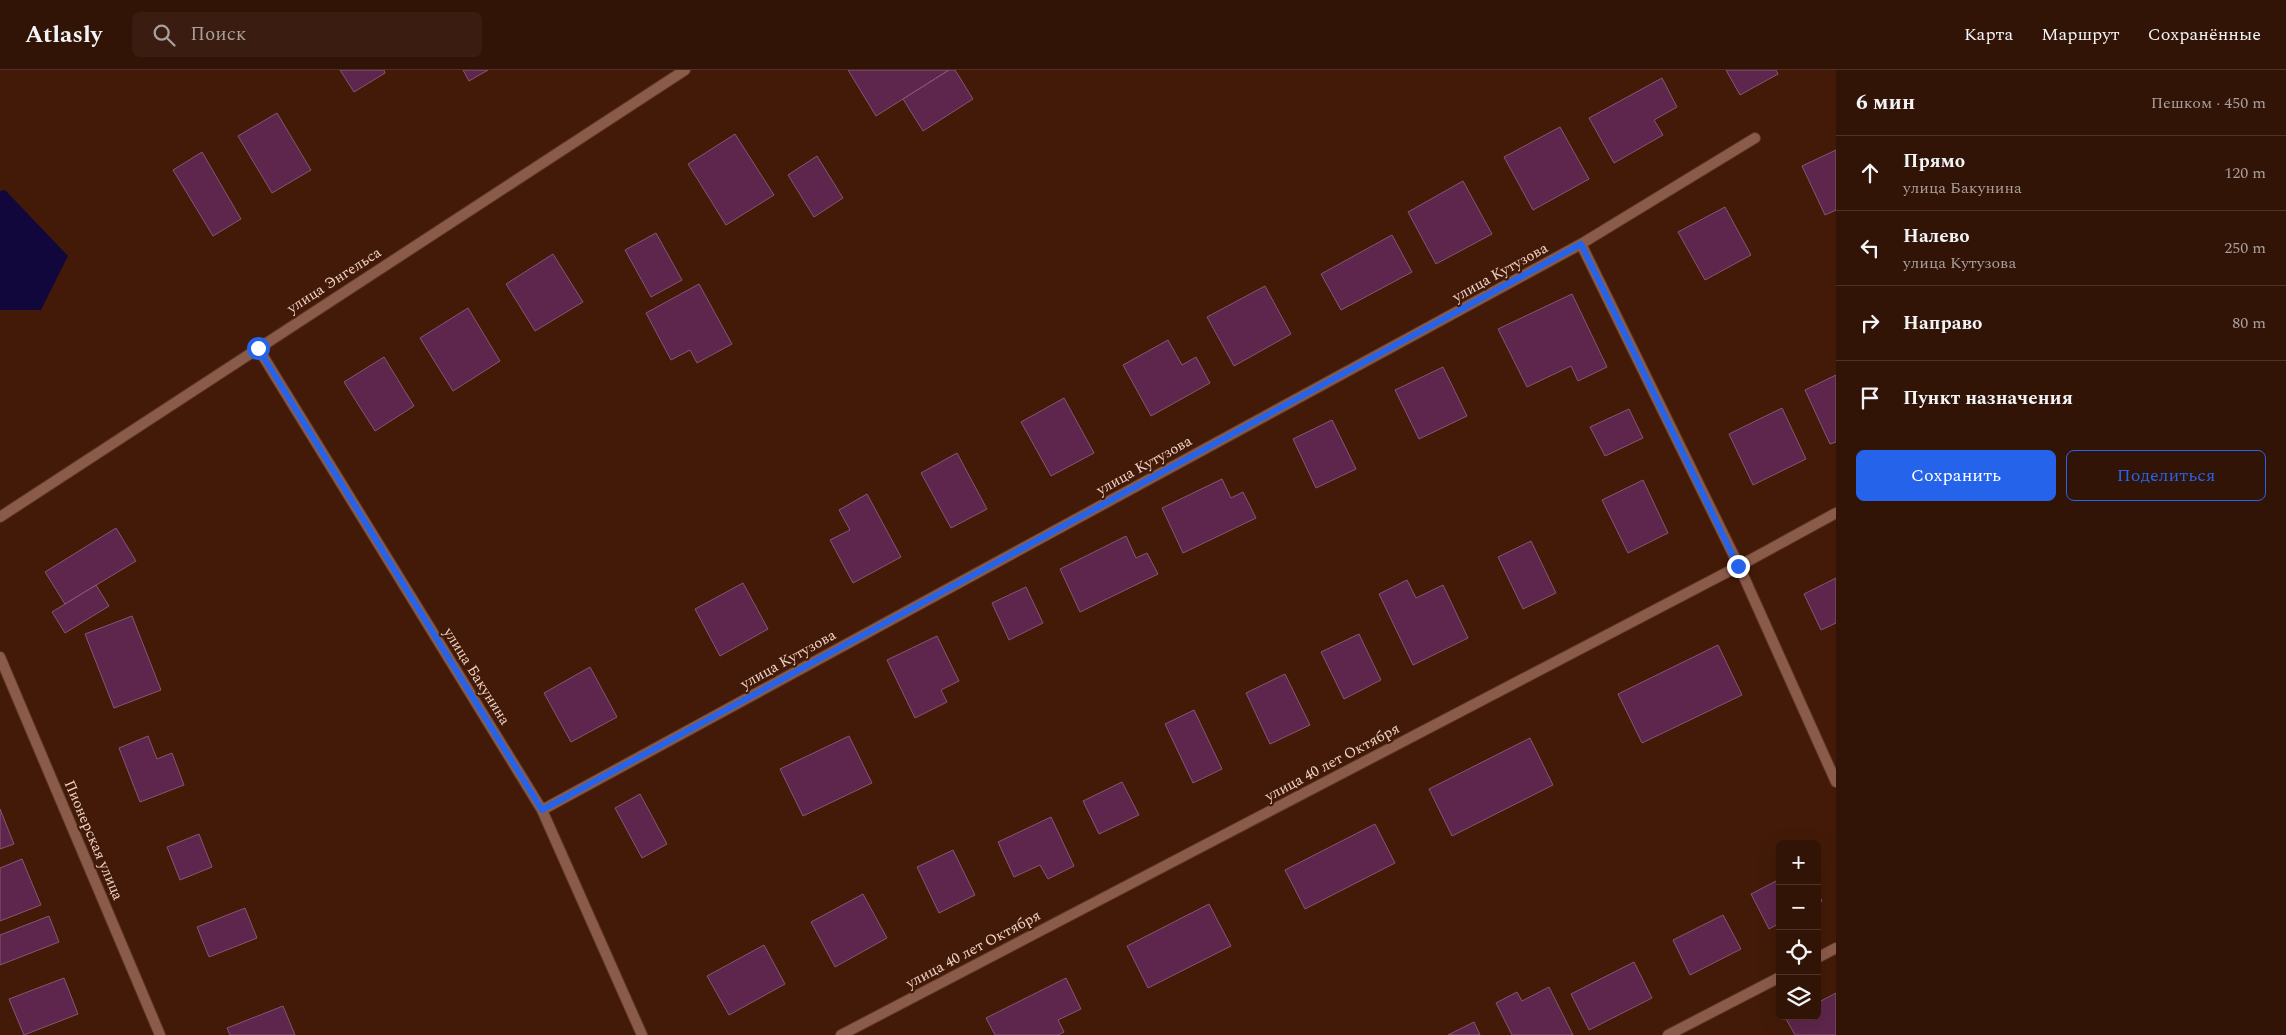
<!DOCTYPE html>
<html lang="ru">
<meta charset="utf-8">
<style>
body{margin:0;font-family:Spectral,serif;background:#3a1d10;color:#f1f3f6}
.controls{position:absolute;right:15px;bottom:15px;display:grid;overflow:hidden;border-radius:8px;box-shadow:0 5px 20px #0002}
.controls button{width:45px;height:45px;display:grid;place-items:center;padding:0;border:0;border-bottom:1px solid #4d3328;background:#321406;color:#f1f3f6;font:25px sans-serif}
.stop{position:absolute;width:15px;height:15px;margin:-11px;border:4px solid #2563eb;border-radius:50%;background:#fff}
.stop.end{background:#2563eb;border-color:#fff;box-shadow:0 1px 5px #0008}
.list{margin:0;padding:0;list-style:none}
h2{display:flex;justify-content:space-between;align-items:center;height:65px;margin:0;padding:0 20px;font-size:21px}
h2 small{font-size:16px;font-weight:400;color:#a89e9b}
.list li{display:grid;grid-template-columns:32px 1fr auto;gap:15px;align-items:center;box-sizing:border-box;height:75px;padding:0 20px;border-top:1px solid #4d3328}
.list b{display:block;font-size:19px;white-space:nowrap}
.list p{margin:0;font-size:16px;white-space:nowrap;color:#a89e9b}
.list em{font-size:16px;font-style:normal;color:#a89e9b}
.actions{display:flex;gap:10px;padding:15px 20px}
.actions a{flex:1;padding:11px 0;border:1px solid #2563eb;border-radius:8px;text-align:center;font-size:18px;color:#2563eb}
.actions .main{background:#2563eb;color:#fff}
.icon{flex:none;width:28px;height:28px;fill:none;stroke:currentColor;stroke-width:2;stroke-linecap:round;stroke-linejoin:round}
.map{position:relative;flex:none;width:1836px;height:965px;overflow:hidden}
header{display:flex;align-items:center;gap:30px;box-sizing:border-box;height:70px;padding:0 25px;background:#321406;border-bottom:1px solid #4d3328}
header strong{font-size:24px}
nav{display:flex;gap:28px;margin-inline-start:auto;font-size:18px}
.search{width:350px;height:45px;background:#3a1d10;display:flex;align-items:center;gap:12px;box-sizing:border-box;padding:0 18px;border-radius:8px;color:#a89e9b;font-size:19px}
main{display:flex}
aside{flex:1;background:#321406}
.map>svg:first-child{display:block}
</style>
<header>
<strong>Atlasly</strong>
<div class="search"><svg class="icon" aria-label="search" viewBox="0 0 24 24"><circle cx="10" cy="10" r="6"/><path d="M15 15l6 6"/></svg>Поиск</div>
<nav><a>Карта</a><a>Маршрут</a><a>Сохранённые</a></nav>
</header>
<main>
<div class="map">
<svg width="1836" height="965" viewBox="0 0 1836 965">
<rect width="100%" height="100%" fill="#431a08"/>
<path fill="#11073d" d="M5 120 68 186 41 240H0V121Z"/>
<path fill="#5e264c" stroke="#835773" d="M340 0H384L385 3 354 22Z
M463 0H488L469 11Z
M848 0H949L876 46Z
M949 0H955L973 29 923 61 903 29Z
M1726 0H1776L1778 4 1740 25Z
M1662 8 1677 37 1654 50 1663 65 1614 93 1589 48Z
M277 43 311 100 272 123 238 66Z
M1560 57 1589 109 1533 140 1504 87Z
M735 64 774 125 726 155 688 94Z
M1836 80V140L1825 145 1802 96Z
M202 82 241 149 213 166 173 100Z
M817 86 843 128 814 147 788 105Z
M1463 111 1492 164 1436 194 1408 142Z
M1725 137 1751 185 1705 210 1678 162Z
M656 163 682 210 651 227 625 180Z
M1392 165 1412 202 1341 240 1321 204Z
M553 184 583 232 535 261 506 214Z
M699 214 732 274 697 293 690 280 671 290 646 243Z
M1265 216 1291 264 1234 296 1207 247Z
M1572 224 1607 297 1578 311 1571 296 1527 317 1498 259Z
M468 238 500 291 453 321 420 268Z
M1168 270 1182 295 1196 287 1210 313 1151 346 1123 295Z
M384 287 414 336 375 361 344 312Z
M1443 297 1467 346 1419 369 1395 320Z
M1836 305V372L1830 374 1805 320Z
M1064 328 1094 383 1051 406 1021 352Z
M1782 338 1806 389 1753 415 1729 364Z
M1629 339 1643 368 1605 386 1590 357Z
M1332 350 1356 399 1316 418 1293 369Z
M957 383 987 439 951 458 921 403Z
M1222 409 1231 428 1243 422 1256 448 1183 483 1162 438Z
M1643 410 1668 463 1628 483 1602 430Z
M867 424 901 487 853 513 830 470 850 460 839 440Z
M116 458 136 491 65 534 45 502Z
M1126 466 1136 488 1147 483 1158 504 1080 542 1060 499Z
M1531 471 1556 523 1523 539 1498 487Z
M1836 508V553L1821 560 1804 524Z
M1407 510 1416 528 1443 515 1468 568 1413 595 1379 524Z
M743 513 768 559 720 586 695 539Z
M96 515 109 536 65 563 52 542Z
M1026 517 1043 553 1009 570 992 533Z
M132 546 161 620 114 638 85 564Z
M1359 564 1381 610 1344 629 1321 582Z
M937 566 959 611 941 620 947 632 915 648 887 590Z
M1718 575 1742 625 1642 673 1618 624Z
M590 597 617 647 571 672 544 623Z
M1285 604 1310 655 1270 674 1246 623Z
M1194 640 1222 699 1193 713 1165 654Z
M148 666 157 689 172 683 184 715 140 732 119 678Z
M849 666 872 713 803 746 780 699Z
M1530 668 1553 715 1452 766 1429 719Z
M1122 712 1139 745 1099 764 1083 731Z
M640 724 667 774 642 788 615 738Z
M0 739 14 774 0 779Z
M1051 747 1074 796 1048 809 1040 795 1014 807 998 772Z
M1375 754 1395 793 1305 839 1285 800Z
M199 764 212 797 180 810 167 777Z
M953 780 975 825 939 843 917 797Z
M22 789 41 835 0 851V798Z
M1780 809V853L1769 859 1751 824Z
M1817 821 1822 831 1817 834Z
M863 824 887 868 835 897 811 852Z
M1209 834 1231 876 1148 918 1127 876Z
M245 838 257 868 209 887 197 857Z
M1723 845 1741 879 1690 905 1673 870Z
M49 846 59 872 0 895V865Z
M764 875 785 914 729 945 707 906Z
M1634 892 1652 928 1589 960 1571 924Z
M64 908 78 944 24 965 9 929Z
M1066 908 1081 939 1058 950 1064 962 1058 965H995L986 948Z
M1549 917 1573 965H1512L1496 933 1517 922 1522 931Z
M1836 923V965H1795L1786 949 1791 946H1817V933Z
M283 936 295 965H230L227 958Z
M1474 952 1480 965H1448Z"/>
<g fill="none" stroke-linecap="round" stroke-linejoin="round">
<g stroke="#5e3727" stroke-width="12">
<path id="street" d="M1581 174 1739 496 1836 712
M258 278 542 740 642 965
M0 447 685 0
M0 587 160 965
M542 740 1581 174 1755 68
M1817 888 1836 878
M841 965 1739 496 1836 443
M1668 965 1780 907"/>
</g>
<use href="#street" stroke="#8b5b49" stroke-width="10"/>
</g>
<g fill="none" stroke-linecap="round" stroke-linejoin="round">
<path stroke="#2563eb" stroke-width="6" d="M258 278 542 740 1581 174 1738 496"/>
</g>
<g text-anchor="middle" stroke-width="4.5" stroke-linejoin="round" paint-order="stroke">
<g font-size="15" fill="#eed2c7" stroke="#431a08">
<text transform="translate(1500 202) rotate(-29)" y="5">улица Кутузова</text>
<text transform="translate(334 210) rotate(-33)" y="5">улица Энгельса</text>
<text transform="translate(1144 395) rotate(-29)" y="5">улица Кутузова</text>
<text transform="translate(788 589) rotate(-29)" y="5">улица Кутузова</text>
<text transform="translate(477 606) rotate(58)" y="5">улица Бакунина</text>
<text transform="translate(1332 692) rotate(-28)" y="5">улица 40 лет Октября</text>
<text transform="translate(94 770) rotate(67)" y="5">Пионерская улица</text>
<text transform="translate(973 879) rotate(-28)" y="5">улица 40 лет Октября</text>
</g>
</g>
</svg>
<div class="controls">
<button>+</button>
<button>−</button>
<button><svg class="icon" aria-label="locate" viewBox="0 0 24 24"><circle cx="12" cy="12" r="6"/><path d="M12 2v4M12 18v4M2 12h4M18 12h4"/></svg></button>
<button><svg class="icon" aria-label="layers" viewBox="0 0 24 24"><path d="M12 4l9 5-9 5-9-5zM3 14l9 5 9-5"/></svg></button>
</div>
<div class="stop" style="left:258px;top:278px"></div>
<div class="stop end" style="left:1738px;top:496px"></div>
</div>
<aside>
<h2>6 мин<small>Пешком · 450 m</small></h2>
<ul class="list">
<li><svg class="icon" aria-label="ahead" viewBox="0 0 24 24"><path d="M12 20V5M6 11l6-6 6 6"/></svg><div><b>Прямо</b><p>улица Бакунина</p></div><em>120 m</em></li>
<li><svg class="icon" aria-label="left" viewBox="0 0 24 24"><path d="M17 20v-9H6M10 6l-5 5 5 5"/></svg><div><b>Налево</b><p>улица Кутузова</p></div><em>250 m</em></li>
<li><svg class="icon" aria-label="right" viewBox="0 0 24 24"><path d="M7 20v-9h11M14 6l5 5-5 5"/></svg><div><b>Направо</b></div><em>80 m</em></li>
<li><svg class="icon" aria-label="arrive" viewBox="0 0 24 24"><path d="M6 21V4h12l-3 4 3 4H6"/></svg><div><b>Пункт назначения</b></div></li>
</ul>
<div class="actions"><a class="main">Сохранить</a><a>Поделиться</a></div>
</aside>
</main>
